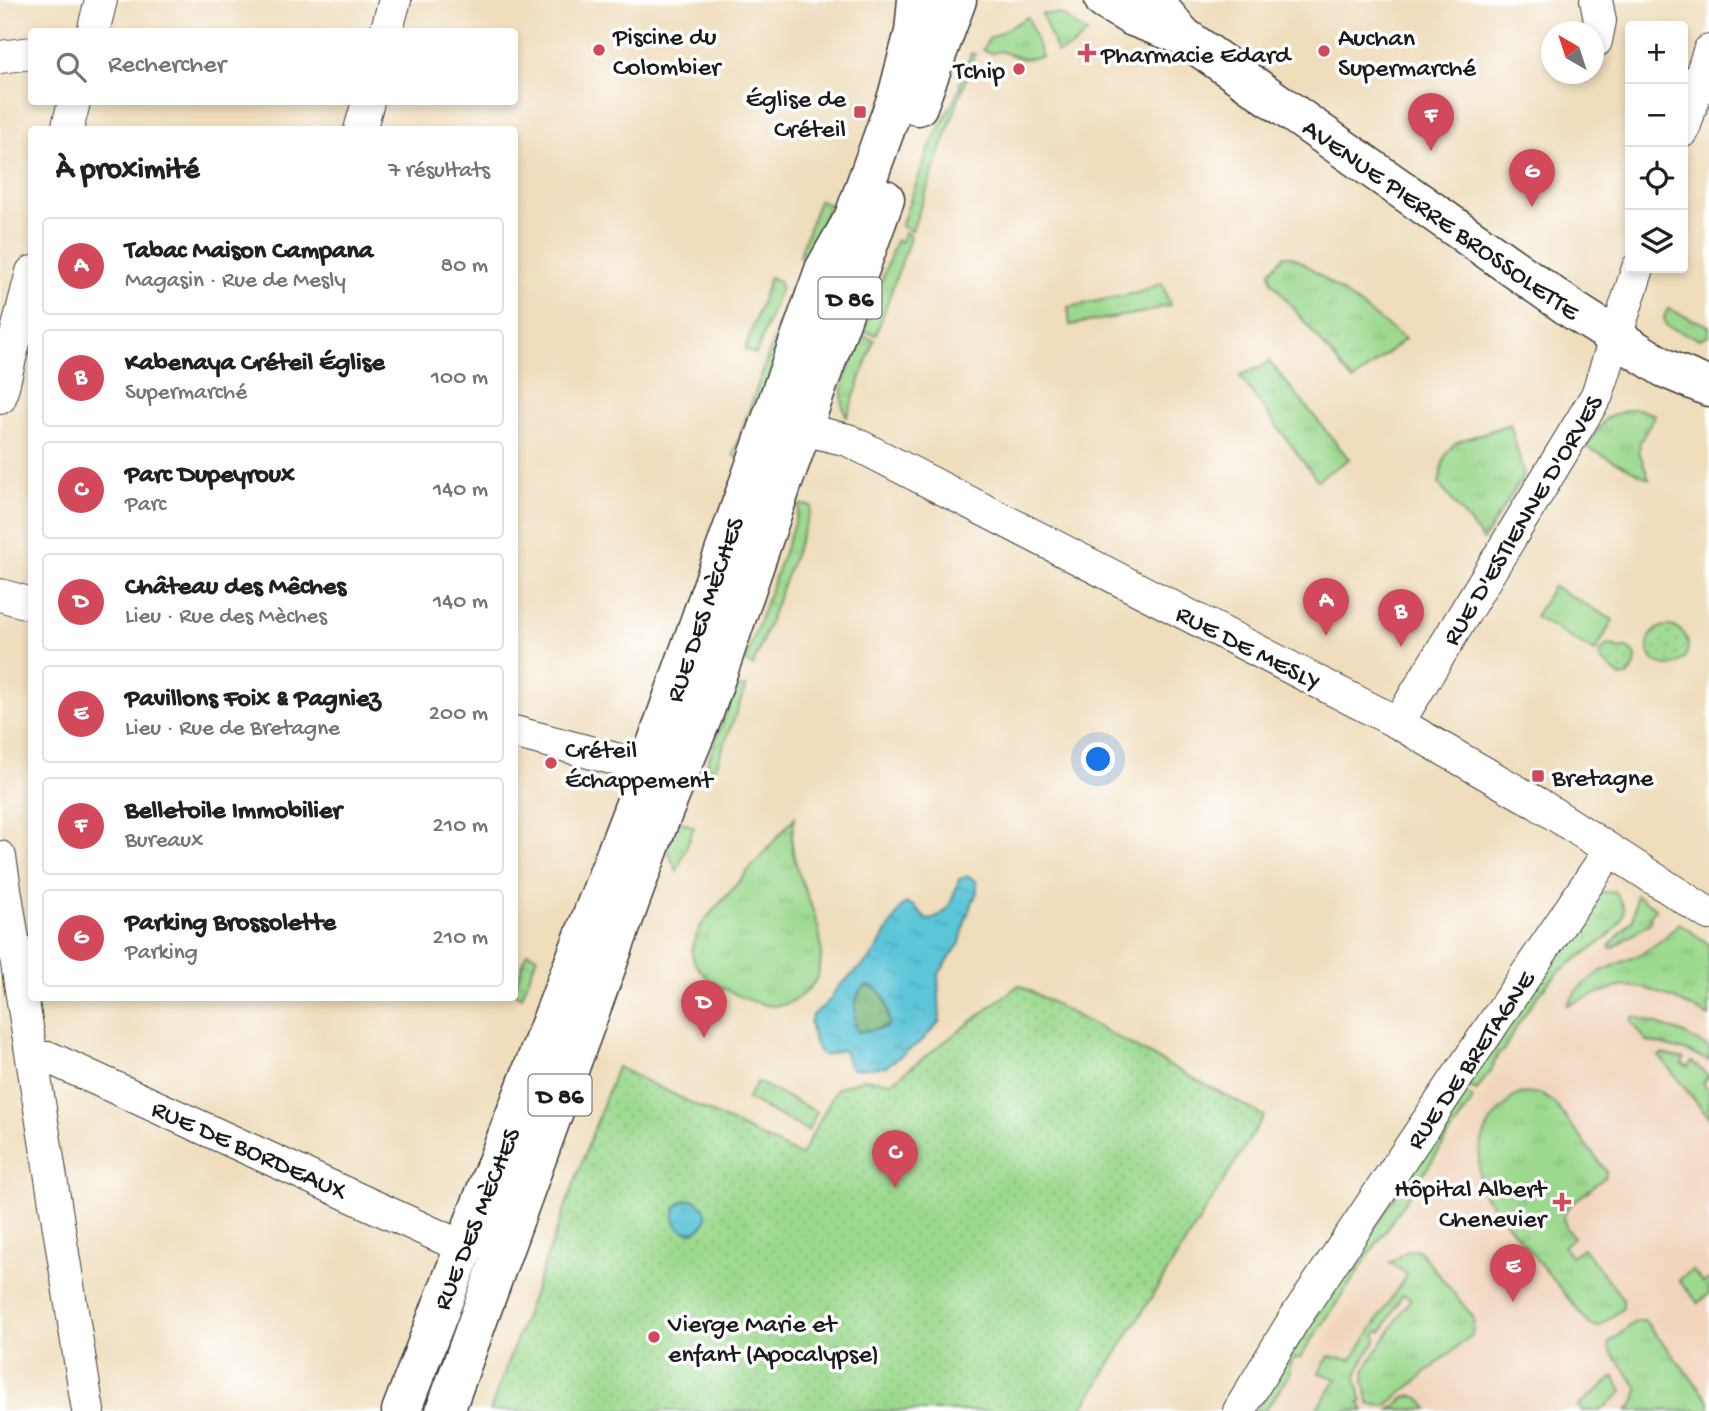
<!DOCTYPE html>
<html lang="fr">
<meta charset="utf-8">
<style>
body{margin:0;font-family:"Gochi Hand",sans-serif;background:#f2f2f2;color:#202124}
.controls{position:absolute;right:21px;top:21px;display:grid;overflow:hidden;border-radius:7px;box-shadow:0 4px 10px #0003}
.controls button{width:63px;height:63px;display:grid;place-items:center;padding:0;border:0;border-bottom:2px solid #e0e0e0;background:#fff;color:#202124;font:35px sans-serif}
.compass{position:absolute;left:1541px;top:21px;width:63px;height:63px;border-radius:50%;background:#fff;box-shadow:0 4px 10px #0003;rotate:321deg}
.you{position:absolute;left:1099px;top:760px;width:24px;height:24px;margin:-18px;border:5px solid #fff;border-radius:50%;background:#1a73e8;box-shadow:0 0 0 10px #1a73e833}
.badge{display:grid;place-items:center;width:46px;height:46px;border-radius:50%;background:#d1495b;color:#fff;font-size:23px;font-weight:700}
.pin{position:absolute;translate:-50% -58px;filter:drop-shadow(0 2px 4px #0008)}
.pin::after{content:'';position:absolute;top:37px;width:24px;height:21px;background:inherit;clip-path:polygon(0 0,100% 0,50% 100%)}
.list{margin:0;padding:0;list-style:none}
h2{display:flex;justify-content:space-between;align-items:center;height:91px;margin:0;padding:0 28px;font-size:30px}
h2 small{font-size:23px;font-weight:400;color:#757577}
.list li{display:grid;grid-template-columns:46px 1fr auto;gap:21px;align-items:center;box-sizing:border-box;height:98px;margin:0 14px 14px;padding:0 14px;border:2px solid #e0e0e0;border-radius:7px}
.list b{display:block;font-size:26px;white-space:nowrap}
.list p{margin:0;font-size:23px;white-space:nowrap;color:#757577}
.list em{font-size:23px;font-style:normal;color:#757577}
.icon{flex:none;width:38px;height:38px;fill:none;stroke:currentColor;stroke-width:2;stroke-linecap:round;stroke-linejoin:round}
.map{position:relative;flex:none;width:1709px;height:1411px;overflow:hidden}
.search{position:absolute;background:#fff;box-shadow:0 4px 10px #0003;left:28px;top:28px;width:490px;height:77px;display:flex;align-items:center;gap:18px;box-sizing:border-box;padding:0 24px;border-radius:7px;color:#757577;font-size:26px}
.panel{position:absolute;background:#fff;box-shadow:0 4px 10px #0003;left:28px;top:126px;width:490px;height:875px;border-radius:7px}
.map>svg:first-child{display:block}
</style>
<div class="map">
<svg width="1709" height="1411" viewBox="0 0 1709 1411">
<defs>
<pattern id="grass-tufts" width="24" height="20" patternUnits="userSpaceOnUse" patternTransform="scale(1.75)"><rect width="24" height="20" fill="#9cd98e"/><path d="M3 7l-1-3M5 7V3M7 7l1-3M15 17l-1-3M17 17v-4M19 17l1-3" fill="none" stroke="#86ba7a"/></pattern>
<pattern id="forest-crowns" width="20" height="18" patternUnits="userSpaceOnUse" patternTransform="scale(1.75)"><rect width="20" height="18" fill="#7db979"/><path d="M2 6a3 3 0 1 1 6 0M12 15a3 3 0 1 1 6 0" fill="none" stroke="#6b9e68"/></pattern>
<pattern id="park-dots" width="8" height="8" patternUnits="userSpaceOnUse" patternTransform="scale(1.75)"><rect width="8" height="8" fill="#9cd98e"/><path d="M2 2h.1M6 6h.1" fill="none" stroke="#86ba7a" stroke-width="1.8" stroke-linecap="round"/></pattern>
<pattern id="water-ripples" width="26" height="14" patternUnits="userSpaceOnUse" patternTransform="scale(1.75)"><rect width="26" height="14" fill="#5bc5d7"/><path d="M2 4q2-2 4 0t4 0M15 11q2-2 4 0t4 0" fill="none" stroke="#4fa9b8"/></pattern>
</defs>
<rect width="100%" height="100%" fill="#fff"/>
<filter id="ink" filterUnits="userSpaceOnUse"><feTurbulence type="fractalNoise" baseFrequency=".0143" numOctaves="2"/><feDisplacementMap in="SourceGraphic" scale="14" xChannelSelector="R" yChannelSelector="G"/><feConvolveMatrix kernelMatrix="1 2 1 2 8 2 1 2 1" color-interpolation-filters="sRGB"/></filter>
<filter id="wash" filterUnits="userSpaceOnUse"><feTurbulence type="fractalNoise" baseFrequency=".00686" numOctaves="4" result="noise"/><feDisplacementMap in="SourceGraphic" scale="28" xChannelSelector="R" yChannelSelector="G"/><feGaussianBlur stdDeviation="1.57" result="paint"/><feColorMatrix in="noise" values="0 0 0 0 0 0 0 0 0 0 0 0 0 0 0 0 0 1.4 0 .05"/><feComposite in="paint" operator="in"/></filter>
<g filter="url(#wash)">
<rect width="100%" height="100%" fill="#efddbb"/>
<path fill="#f1d5bd" d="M1636 895 1709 943V1411H1278L1552 994 1609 946 1633 919Z"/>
<path fill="url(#grass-tufts)" stroke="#5c7a55" stroke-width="2" d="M1042 14H1060L1087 33 1072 47 1057 53Z
M1028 17 1042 57 1023 59 1000 51 992 53 983 50 989 39Z
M971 53 975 54 912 231 901 226 928 151 961 86 959 85Z
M819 200 829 204 809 257 801 259 799 257Z
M904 232 911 235 876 335 864 331 896 240 901 242Z
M1284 256H1290L1302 262 1405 339 1353 381 1271 281 1270 271Z
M770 277 779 281 781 287 756 354 745 350Z
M794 283 805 288 742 461 733 455Z
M1162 283 1170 305 1141 313 1070 325 1068 307 1137 293Z
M1668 309 1709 326V335L1699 339 1666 326 1664 317Z
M862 336 874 340 847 417C833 393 853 360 862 336Z
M1269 361 1349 459 1317 480 1239 375 1259 368Z
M1630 409H1639L1655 415 1640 442 1639 451 1649 479 1586 447 1606 418Z
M1510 424 1524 475 1483 540 1439 484C1442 467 1443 452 1457 442Z
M801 504 812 507 753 666 745 662Z
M736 687H746L715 769 706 766Z
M795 817C794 825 791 835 792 843 796 889 834 929 817 977 811 991 790 1006 775 1006 751 1005 690 979 692 950 692 943 698 932 701 926 708 914 720 904 729 893 751 868 773 842 795 817Z
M677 820 694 827 677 871 667 849Z
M1614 891C1619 898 1626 906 1623 915 1614 942 1574 956 1555 976 1534 997 1517 1025 1503 1051L1498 1054 1492 1068 1477 1090 1466 1086 1600 893Z
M1636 895 1656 908 1650 916 1651 922 1611 949 1609 946 1633 919Z
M1679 923 1709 944V1017C1688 1005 1644 982 1620 987 1603 990 1584 999 1567 1005L1578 989 1599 972 1643 953 1662 940Z
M1634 1016 1682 1033 1709 1048V1061L1689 1052 1647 1041 1631 1021Z
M1662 1054 1684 1059 1682 1064 1688 1067 1692 1062 1709 1076 1703 1083 1709 1092V1118L1659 1056Z
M757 1082 817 1112 808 1131 747 1099Z
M1462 1092 1471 1097 1473 1100 1300 1358H1295L1289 1366 1290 1374 1265 1411H1255Z
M1539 1093 1554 1103 1606 1171 1605 1177 1568 1207 1563 1218 1567 1230 1574 1237 1563 1246 1571 1256 1583 1248 1623 1299V1308L1599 1327 1590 1325 1485 1196C1473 1165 1479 1128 1505 1106 1508 1103 1513 1096 1517 1095 1523 1092 1533 1093 1539 1093Z
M1418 1249 1474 1318 1472 1335 1386 1406 1369 1404 1364 1382 1365 1369 1411 1298 1402 1295 1382 1332 1379 1330 1375 1336 1377 1339 1359 1367 1356 1379 1362 1402H1359L1364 1411H1315L1337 1379 1319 1373 1329 1356 1352 1360 1407 1274 1390 1263 1407 1251Z
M1692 1270 1703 1283 1709 1279V1294L1698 1303 1679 1280Z
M1636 1321H1645L1709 1400V1411H1627L1635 1401 1638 1388 1609 1349V1343Z
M1614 1377 1623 1392 1600 1411H1582L1578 1406Z
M1413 1396 1420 1398 1428 1409 1390 1410 1406 1397Z"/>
<path fill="url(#forest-crowns)" stroke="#4c6a4a" stroke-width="2" d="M866 986C887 988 888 1007 889 1025L885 1027 857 1032C853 1019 852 993 866 986Z"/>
<path fill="url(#park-dots)" stroke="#5c7a55" stroke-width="2" d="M1648 646a20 20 0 1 1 40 0a20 20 0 1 1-40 0Z
M1611 645 1619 649C1628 646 1630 650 1636 656L1635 666 1627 676 1620 677 1601 660 1599 654 1606 646Z
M527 952 537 956 522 997 515 994V986Z
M1019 985 1264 1116 1081 1411H490L617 1067 801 1156 837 1088 864 1079 892 1082Z"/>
<path fill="#9cd98e" stroke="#5c7a55" stroke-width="2" d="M1553 586 1613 620 1595 652 1535 617Z"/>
<path fill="url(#water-ripples)" stroke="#3c707a" stroke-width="2" fill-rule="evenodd" d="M969 876 977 882V892L966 918 960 943 938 975 940 1021 923 1040 885 1067 852 1069C845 1064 849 1055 842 1050L824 1056 820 1053 814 1042 810 1023 812 1016 830 1000 837 988 871 958 903 905 907 903 914 906 927 920C948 919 954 896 959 879ZM866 986C887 988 888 1007 889 1025L885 1028 857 1032C854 1020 852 993 866 986Z
M674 1216a16 16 0 1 1 32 0a16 16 0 1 1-32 0Z"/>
</g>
<g filter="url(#ink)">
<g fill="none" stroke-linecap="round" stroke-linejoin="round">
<g stroke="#3c3934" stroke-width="34">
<path id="minor" d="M93 32 101 0
M386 32 395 0
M1596 41 1600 21 1596 0
M0 57 32 53
M67 130 74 102
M360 130 368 102
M1683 131 1709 51
M0 398 32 272
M781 424 848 440 1398 723 1537 803 1709 914
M0 595 32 604
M1398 723 1597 395 1638 268
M514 732 619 760 668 777
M0 857 88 1411
M32 1058H50L465 1248
M1239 1411 1293 1321 1610 850"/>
</g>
<g stroke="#3c3934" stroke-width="41">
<path id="major" d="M1104 0 1133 17 1181 35
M1153 0 1183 36 1573 310 1664 368 1709 387
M918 106 957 0
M401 1411 636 801 824 270 853 219 897 97 914 32 917 0
M445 1411 658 825 703 716 782 485 885 199"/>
</g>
<use href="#minor" stroke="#fff" stroke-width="32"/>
<use href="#major" stroke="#fff" stroke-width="38"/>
</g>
</g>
<g fill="#d1495b" stroke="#fff" stroke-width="2.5">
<circle cx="599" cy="50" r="7"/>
<circle cx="1324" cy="51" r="7"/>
<path d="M1083.5 42.5h7v7h7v7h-7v7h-7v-7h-7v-7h7z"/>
<circle cx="1019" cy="69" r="7"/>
<rect x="853" y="105" width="14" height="14" rx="3.5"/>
<circle cx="551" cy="763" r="7"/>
<rect x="1531" y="769" width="14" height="14" rx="3.5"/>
<path d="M1558.5 1191.5h7v7h7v7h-7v7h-7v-7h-7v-7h7z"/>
<circle cx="654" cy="1337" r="7"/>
</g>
<g text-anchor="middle" stroke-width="7" stroke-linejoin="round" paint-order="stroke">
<g fill="#fff" stroke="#606060" stroke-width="2">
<rect x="818.5" y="277.5" width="63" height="41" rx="5"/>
<rect x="528.5" y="1074.5" width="63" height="41" rx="5"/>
</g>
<g font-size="24" font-weight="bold" fill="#1c1c1c">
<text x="850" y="306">D 86</text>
<text x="560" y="1103">D 86</text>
</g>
<g font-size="26" fill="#1c1c1c" stroke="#fff" text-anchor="start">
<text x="613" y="44">Piscine du<tspan x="613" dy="30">Colombier</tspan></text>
<text x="1338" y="45">Auchan<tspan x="1338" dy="30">Supermarché</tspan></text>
<text x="1101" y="62">Pharmacie Edard</text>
<text x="1005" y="78" text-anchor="end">Tchip</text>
<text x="846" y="106" text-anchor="end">Église de<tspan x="846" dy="30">Créteil</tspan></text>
<text x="565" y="757">Créteil<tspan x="565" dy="30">Échappement</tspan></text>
<text x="1552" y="785">Bretagne</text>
<text x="1546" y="1196" text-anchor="end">Hôpital Albert<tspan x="1546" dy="30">Chenevier</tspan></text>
<text x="668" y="1331">Vierge Marie et<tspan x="668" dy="30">enfant (Apocalypse)</tspan></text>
</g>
<g font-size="26" fill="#1c1c1c" stroke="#fff">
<text transform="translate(1442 218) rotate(35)" y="9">AVENUE PIERRE BROSSOLETTE</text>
<text transform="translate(1521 519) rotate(-59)" y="9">RUE D'ESTIENNE D'ORVES</text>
<text transform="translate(703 609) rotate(-71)" y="9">RUE DES MÈCHES</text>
<text transform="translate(1249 646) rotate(27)" y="9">RUE DE MESLY</text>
<text transform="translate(1469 1059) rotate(-56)" y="9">RUE DE BRETAGNE</text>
<text transform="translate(250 1148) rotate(24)" y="9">RUE DE BORDEAUX</text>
<text transform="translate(475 1218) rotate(-68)" y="9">RUE DES MÈCHES</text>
</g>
</g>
</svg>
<div class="controls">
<button>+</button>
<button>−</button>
<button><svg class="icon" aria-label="locate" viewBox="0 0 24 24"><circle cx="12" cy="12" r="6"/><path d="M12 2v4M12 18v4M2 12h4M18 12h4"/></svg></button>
<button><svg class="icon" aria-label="layers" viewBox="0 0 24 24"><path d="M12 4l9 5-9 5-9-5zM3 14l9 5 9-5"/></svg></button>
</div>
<svg class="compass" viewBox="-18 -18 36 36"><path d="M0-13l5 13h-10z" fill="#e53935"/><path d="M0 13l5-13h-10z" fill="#757577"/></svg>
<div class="you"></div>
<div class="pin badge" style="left:1326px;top:636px">A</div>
<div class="pin badge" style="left:1401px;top:647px">B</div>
<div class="pin badge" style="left:895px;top:1188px">C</div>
<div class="pin badge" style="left:704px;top:1038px">D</div>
<div class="pin badge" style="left:1513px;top:1302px">E</div>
<div class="pin badge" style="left:1431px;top:151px">F</div>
<div class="pin badge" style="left:1532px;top:207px">G</div>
<div class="search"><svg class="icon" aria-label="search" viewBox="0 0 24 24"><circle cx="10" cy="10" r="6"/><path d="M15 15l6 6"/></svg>Rechercher</div>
<section class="panel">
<h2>À proximité<small>7 résultats</small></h2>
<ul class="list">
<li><span class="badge">A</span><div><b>Tabac Maison Campana</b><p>Magasin · Rue de Mesly</p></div><em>80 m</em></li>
<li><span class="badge">B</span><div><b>Kabenaya Créteil Église</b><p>Supermarché</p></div><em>100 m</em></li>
<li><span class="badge">C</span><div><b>Parc Dupeyroux</b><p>Parc</p></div><em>140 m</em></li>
<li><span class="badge">D</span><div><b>Château des Mêches</b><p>Lieu · Rue des Mèches</p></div><em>140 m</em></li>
<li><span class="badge">E</span><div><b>Pavillons Foix &amp; Pagniez</b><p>Lieu · Rue de Bretagne</p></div><em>200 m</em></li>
<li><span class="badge">F</span><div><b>Belletoile Immobilier</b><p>Bureaux</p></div><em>210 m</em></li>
<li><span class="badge">G</span><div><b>Parking Brossolette</b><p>Parking</p></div><em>210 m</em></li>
</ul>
</section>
</div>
